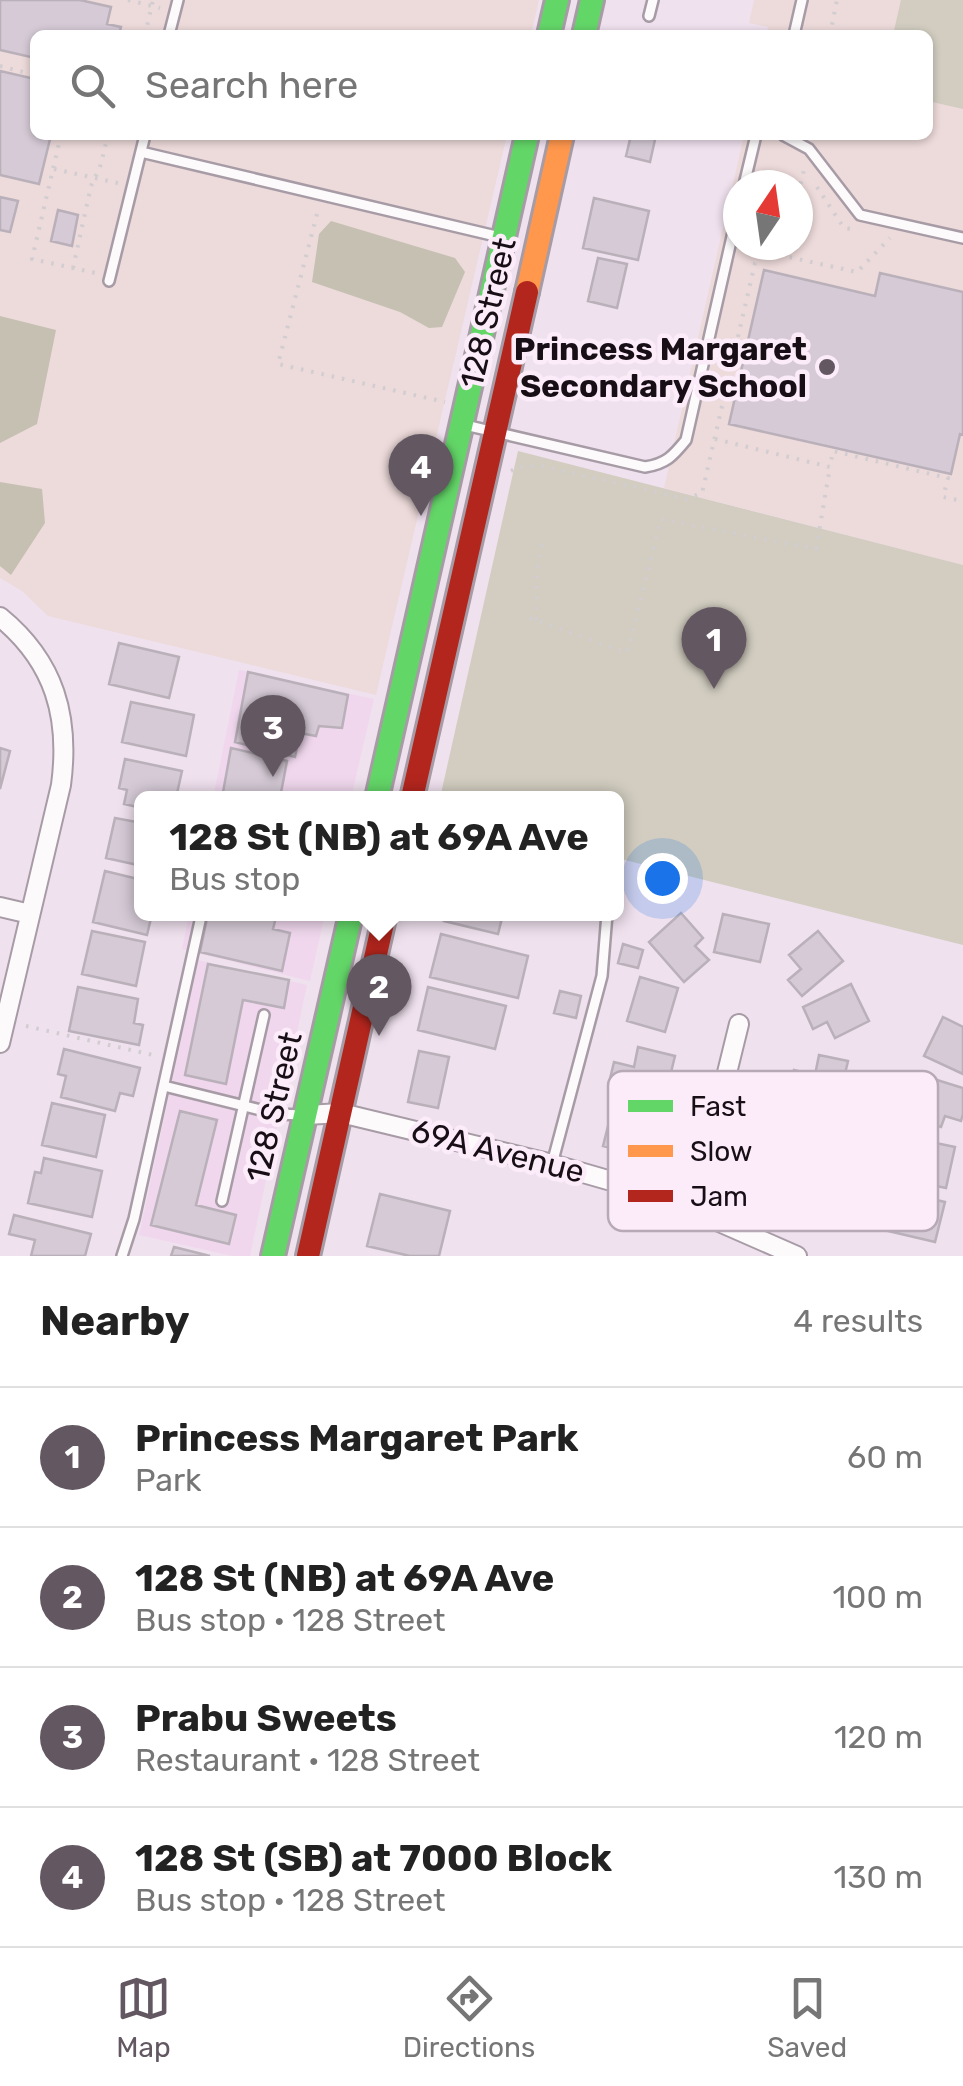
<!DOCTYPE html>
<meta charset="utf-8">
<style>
body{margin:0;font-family:Rubik,sans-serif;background:#f2f2f2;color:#222}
.compass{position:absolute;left:723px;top:170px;width:90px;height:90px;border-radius:50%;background:#fff;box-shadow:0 2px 8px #0004;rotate:13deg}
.you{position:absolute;left:662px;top:878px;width:35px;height:35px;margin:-25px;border:8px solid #fff;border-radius:50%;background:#1a73e8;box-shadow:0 0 0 15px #1a73e833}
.badge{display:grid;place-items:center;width:65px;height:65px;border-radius:50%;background:#635862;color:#fff;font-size:32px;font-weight:700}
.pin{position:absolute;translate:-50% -82px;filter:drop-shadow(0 2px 5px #0008)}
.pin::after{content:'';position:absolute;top:52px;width:35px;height:30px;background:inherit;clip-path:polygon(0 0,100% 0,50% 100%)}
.popup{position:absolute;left:134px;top:791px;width:490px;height:130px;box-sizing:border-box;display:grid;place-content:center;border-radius:15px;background:#fff;filter:drop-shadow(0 2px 8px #0005);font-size:32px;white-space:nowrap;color:#767676}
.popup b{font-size:38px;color:#222}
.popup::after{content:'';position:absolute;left:50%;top:100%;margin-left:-20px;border:20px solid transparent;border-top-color:#fff}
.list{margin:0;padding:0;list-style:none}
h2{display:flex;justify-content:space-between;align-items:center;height:130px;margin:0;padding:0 40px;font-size:42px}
h2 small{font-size:32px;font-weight:400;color:#767676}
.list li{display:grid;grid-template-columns:65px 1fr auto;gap:30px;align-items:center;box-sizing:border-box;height:140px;padding:0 40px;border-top:2px solid #e0e0e0}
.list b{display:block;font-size:38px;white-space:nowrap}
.list p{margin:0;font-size:32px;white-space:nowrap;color:#767676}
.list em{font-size:32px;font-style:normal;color:#767676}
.icon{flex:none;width:55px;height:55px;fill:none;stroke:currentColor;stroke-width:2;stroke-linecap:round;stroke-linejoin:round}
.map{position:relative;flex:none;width:963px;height:1256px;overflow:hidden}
.search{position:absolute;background:#fff;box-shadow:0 2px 8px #0004;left:30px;right:30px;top:30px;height:110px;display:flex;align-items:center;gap:25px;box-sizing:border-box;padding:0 35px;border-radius:15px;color:#767676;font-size:38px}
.sheet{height:690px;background:#fff}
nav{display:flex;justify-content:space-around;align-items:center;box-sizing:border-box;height:140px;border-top:2px solid #e0e0e0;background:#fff;font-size:28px;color:#767676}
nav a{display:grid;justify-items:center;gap:5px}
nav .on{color:#635862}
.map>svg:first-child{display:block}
</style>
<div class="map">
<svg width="963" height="1256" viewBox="0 0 963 1256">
<rect width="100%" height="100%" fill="#efe1ee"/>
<path fill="#f0d7ed" d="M239 670 374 699 351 798H213Z
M189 914H325L310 981 182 949Z
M198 960 307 985 250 1256H232L139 1235Z"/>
<path fill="#eddada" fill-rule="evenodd" d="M0 0H539L531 35H35V135H507L376 695 48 616 22 591 0 578Z
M754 0H963V565L664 488 744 135H928V35H767L768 27 749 23ZM738 185H798V245H738Z"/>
<path fill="#d2cdc0" d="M901 0H963V109L928 101V35H893Z
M518 451 963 565V945L617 858 616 798H440Z"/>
<path fill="#c5c0b2" d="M331 221 455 258 465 272 442 327 429 328 400 312 312 282 319 234Z
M0 316 56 330 37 424 0 443Z
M0 482 42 489 45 523 11 575 0 566Z"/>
<path fill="#d5cad6" stroke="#b9b0ba" stroke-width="2.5" d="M0 0H80L111 7 107 24 121 27 119 35H35V58L0 50Z
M0 71 35 79V135H51L39 184 0 175Z
M631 135H656L650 162 626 156Z
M0 197 18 201 10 232 0 230Z
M594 198 649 211 638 260 583 248Z
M58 210 78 215 72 246 51 241Z
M598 258 627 264 617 308 588 301Z
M764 270 875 296 880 273 963 292V435L960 434 951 474 729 424Z
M119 643 179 657 169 698 109 684Z
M248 672 348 695 342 728 319 726 316 736 300 733 295 757 235 742Z
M131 702 194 715 186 756 122 742Z
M0 748 10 751 0 789Z
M231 748 287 761 280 798H222Z
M125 759 182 771 176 798H142V808L124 804 127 790 119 788Z
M115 818 142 823V866L106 858Z
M105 871 142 880V914H152L147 935 93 922Z
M681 913 703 938 695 946 709 960 684 982 649 942Z
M208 914H256L276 917 273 929 290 933 282 971 200 952Z
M446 914H503L498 934 444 921Z
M723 914 769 924 760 962 714 952Z
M92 931 145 942 136 986 82 974Z
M818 931 843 961 802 996 788 980 801 969 789 955Z
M441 934 528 956 518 998 430 977Z
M623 944 643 950 638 968 618 963Z
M208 964 289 980 284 1008 243 1000 226 1084 185 1075Z
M640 977 678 988 665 1032 627 1021Z
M851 984 869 1021 835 1038 827 1022 813 1029 803 1007Z
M78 987 138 999 134 1023 143 1025 139 1045 69 1031Z
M428 987 506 1006 495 1049 418 1030Z
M560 991 581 996 576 1018 554 1013Z
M943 1017 963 1027V1074L924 1056Z
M638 1047 675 1056 665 1097 609 1083 614 1062 634 1067Z
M64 1049 140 1068 133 1096 120 1093 115 1111 61 1097 66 1076 58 1074Z
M419 1051 449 1057 438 1108 408 1102Z
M819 1055 848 1061 845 1074 854 1076 847 1109 788 1097 794 1070 815 1075Z
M921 1075 963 1088V1114L961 1121 945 1116 941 1127 908 1117Z
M615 1098 669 1111 663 1134 647 1131 641 1155 603 1146Z
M52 1103 105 1115 96 1157 42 1145Z
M180 1111 217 1120 196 1205 236 1215 229 1244 151 1225Z
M766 1131 804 1143 786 1199 764 1192 769 1178 753 1173Z
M907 1137 955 1147 946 1188 898 1178Z
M838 1154 857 1158 845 1212 822 1207 821 1210 800 1206 811 1159 836 1165Z
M44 1158 102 1171 92 1217 28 1203 35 1172 41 1173Z
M880 1187 945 1202 935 1242 884 1230 888 1209 876 1206Z
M380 1194 450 1211 439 1256H410L367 1246Z
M14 1215 91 1234 85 1256H31L35 1240 9 1234Z
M174 1247 210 1256H171Z"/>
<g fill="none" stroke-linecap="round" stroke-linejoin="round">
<g stroke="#a79ca6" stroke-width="14">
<path id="lane" d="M649 16 653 0
M169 35 178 0
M794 35 802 0
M783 135 809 149 860 215 963 238
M141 152 500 237
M744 185 756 135
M109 281 145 135
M465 425 645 467C666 464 673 456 686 440L738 210
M164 1086 277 1114 303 1115
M552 1164 602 976 607 914
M222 1201 264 1015
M122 1256 134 1219 200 921"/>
</g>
<g stroke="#a79ca6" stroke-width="22">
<path id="street" d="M0 617C55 662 70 717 61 785L0 1043
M0 907 30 914
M306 1115 341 1113 552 1164 653 1193 797 1256
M693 1211 739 1024"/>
</g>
<g stroke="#a79ca6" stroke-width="28">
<path id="fast" d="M549 35 557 0
M584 35 592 0
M377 798 527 135
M273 1256 351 914"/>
</g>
<g stroke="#a79ca6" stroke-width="28">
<path id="slow" d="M527 292 562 135"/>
</g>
<g stroke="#a79ca6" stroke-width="28">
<path id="jam" d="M412 798 527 292
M308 1256 385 914"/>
</g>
<path stroke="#d1cdd0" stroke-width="4" stroke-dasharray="2.5 8" stroke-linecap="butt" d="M128 0 160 8
M145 35 153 0
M830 35 837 0
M0 66 35 75
M61 135 32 259 96 273
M54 169 118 183
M817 187 844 228 851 229
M798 194 804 170
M317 214 278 364 445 402
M784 256 786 245
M73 268 91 186 100 167 108 135
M715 439 830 467 833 451 948 478 943 497 963 501
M511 471 519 467 541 466 686 499 702 493 755 263 766 252 857 272 890 238
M530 618 627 653 661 519 816 549 830 467
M536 620 537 568 543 538
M26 1026 153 1055"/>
<use href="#lane" stroke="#fdfafc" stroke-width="9"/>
<use href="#street" stroke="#fdfafc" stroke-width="18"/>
<use href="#fast" stroke="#63d668" stroke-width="22"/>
<use href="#slow" stroke="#ff974d" stroke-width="22"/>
<use href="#jam" stroke="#b3261e" stroke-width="22"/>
</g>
<circle fill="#635862" stroke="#fcecfa" stroke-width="4" cx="827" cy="367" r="10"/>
<g text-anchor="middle" stroke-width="9" stroke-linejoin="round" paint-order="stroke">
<g font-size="32" fill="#170e16" stroke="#fcecfa">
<text transform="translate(488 313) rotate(-77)" y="11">128 Street</text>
<text transform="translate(274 1107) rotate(-77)" y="11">128 Street</text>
<text transform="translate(498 1151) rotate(14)" y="11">69A Avenue</text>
</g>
<g font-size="32" font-weight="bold" fill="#170e16" stroke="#fcecfa" text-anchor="end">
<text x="807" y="360">Princess Margaret<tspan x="807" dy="37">Secondary School</tspan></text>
</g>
</g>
<rect x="608" y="1071" width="330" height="160" rx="15" fill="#fcecfa" stroke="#b7a9b6" stroke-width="2.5"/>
<rect x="628" y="1100" width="45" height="12" fill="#63d668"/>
<rect x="628" y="1145" width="45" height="12" fill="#ff974d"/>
<rect x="628" y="1190" width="45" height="12" fill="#b3261e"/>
<g font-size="28" fill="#170e16">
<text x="690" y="1116">Fast</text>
<text x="690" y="1161">Slow</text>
<text x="690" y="1206">Jam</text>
</g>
</svg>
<svg class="compass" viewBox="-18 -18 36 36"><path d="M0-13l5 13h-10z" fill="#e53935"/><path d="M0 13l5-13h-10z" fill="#767676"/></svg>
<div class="you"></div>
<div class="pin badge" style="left:714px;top:689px">1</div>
<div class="pin badge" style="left:379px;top:1036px">2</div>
<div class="popup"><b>128 St (NB) at 69A Ave</b>Bus stop</div>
<div class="pin badge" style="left:273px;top:777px">3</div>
<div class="pin badge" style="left:421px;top:516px">4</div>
<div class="search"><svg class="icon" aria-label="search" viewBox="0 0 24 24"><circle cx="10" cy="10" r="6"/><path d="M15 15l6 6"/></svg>Search here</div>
</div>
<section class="sheet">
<h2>Nearby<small>4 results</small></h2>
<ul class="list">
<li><span class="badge">1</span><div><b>Princess Margaret Park</b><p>Park</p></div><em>60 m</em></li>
<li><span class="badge">2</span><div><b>128 St (NB) at 69A Ave</b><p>Bus stop · 128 Street</p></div><em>100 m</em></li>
<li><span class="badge">3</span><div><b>Prabu Sweets</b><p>Restaurant · 128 Street</p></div><em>120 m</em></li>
<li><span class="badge">4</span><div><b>128 St (SB) at 7000 Block</b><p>Bus stop · 128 Street</p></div><em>130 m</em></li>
</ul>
</section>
<nav>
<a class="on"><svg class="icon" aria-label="map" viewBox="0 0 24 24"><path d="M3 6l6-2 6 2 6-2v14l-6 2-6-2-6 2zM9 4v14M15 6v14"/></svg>Map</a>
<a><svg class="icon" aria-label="directions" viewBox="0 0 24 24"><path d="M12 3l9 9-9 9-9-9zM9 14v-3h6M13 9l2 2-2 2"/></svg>Directions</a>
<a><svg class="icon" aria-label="saved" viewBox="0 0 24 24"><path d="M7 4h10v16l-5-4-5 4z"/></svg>Saved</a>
</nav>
